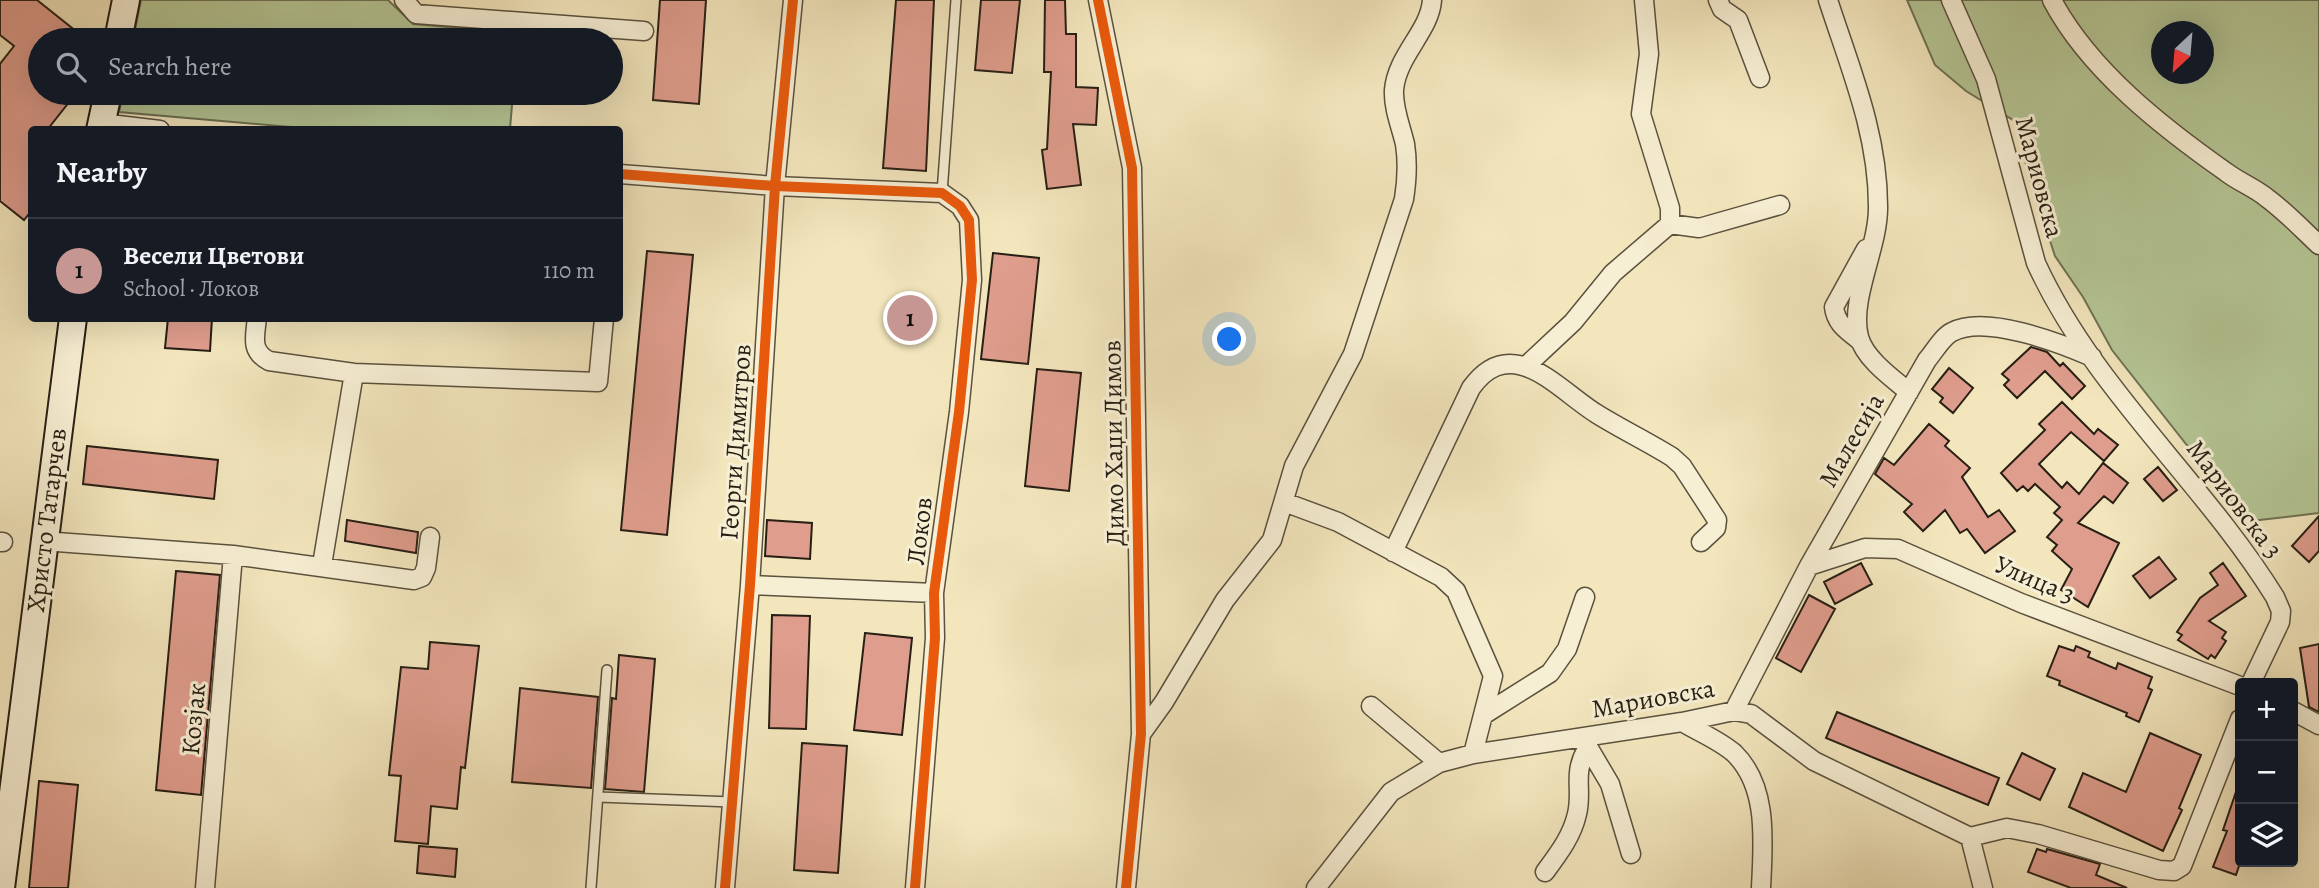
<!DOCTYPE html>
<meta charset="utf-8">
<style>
body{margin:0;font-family:Alegreya,serif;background:#20242c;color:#f1f3f6}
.controls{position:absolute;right:21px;bottom:21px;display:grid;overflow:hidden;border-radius:7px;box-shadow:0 7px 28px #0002}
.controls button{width:63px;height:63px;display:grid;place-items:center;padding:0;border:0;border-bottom:2px solid #363941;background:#171b24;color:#f1f3f6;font:35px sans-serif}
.compass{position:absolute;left:2151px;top:21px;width:63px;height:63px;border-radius:50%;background:#171b24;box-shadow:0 7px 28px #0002;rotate:206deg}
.you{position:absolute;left:1230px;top:340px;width:24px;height:24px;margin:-18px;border:5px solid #fff;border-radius:50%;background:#1a73e8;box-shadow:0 0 0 10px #1a73e833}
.badge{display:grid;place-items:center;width:46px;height:46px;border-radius:50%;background:#c59692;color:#111;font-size:23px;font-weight:700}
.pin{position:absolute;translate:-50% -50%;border:4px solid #fff;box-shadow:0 2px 7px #0006}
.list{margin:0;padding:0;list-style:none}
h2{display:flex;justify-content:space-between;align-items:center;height:91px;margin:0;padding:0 28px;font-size:30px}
h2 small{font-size:23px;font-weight:400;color:#9ea1a6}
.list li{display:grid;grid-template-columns:46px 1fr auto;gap:21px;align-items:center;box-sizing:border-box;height:105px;padding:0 28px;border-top:2px solid #363941}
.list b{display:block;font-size:26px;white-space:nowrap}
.list p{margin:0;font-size:23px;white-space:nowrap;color:#9ea1a6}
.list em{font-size:23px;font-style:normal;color:#9ea1a6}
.icon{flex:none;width:38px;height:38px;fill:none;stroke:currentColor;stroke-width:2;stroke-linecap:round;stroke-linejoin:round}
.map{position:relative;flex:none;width:2319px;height:888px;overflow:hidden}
.search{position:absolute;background:#171b24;box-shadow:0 7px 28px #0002;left:28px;top:28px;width:595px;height:77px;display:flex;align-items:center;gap:18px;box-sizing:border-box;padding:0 24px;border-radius:38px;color:#9ea1a6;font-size:26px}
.panel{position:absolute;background:#171b24;box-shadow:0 7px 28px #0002;left:28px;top:126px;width:595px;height:196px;border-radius:7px}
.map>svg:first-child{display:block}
</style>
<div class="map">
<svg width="2319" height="888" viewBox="0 0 2319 888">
<rect width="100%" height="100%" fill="#f3e6bd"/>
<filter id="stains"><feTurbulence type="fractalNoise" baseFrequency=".00286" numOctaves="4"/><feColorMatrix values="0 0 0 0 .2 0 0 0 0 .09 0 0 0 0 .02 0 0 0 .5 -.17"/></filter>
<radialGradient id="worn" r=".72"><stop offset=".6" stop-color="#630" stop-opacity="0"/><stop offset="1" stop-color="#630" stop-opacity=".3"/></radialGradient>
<path fill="#b5c695" stroke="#6e7254" stroke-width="2" fill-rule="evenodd" d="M141 0H388L413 24 518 33 517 40H133Z
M1907 0H2319V513L2251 521 2234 505 2112 350 2083 297 2055 256 2028 173 2016 122 1966 91 1935 65ZM2162 32H2204V74H2162Z
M123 93H513L510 129H314L119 112Z"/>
<path fill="#df9d8d" stroke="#271f14" stroke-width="2" d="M0 0H37L72 28 62 40H40V93H60L70 101 47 130H32V210L24 220 0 201V64L14 46 0 35Z
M660 0H706L699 104 653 100Z
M896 0H934L926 171 883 168Z
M981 0H1020L1012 73 975 70Z
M1045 0H1065L1066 34H1076V87L1098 88 1096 125 1073 124 1081 185 1047 189 1042 150 1047 149 1051 72H1044Z
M647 251 693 255 667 535 621 530Z
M993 253 1039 258 1028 364 981 359Z
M168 318H212L210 351 165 348Z
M2031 347 2047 352 2060 366 2063 363 2085 386 2072 399 2045 371 2017 398 2004 385 2009 380 2002 374Z
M1949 368 1973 388 1953 413 1940 402 1943 398 1932 389Z
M1037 369 1081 373 1069 491 1025 486Z
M2062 402 2094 434 2098 429 2118 445 2104 461 2071 432 2039 464 2062 488 2067 482 2079 494 2103 463 2128 483 2113 503 2104 496 2078 523 2119 543 2088 607 2061 590 2072 569 2052 551 2057 545 2047 537 2062 520 2054 513 2060 507 2035 484 2028 491 2023 486 2017 491 2001 473 2045 430 2039 424Z
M1929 424 1949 441 1945 446 1970 468 1962 477 1988 517 1999 510 2015 531 1985 553 1967 529 1960 533 1945 510 1923 531 1904 512 1912 504 1875 474 1884 458 1894 465Z
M87 446 218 460 214 499 83 484Z
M2158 467 2177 490 2163 501 2144 479Z
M2319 516V551L2309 562 2292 546Z
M347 520 418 532 416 553 345 541Z
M767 520 812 523 810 559 765 556Z
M2159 557 2176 579 2150 598 2133 576Z
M1861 563 1872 584 1835 604 1824 582Z
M2223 563 2246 596 2209 621 2226 632 2222 638 2226 641 2215 658 2211 655 2208 659 2178 640 2182 635 2177 632 2200 598 2218 585 2210 573Z
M176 571 220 575 201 795 156 790Z
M1809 595 1835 609 1801 672 1776 658Z
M772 615 810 616 806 729 769 728Z
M865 633 912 638 902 735 854 730Z
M430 642 479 646 465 768 461 767 457 809 431 806 428 844 395 841 401 776 389 775 401 667 428 669Z
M2319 644V712L2309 707 2300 648Z
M2059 646 2074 651 2076 646 2090 652 2088 657 2116 669 2118 663 2152 677 2148 688 2152 690 2139 722 2126 716 2127 713 2059 685 2060 681 2047 676Z
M619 655 655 659 644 792 605 789 612 698 616 699Z
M520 688 598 697 591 788 512 782Z
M1837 712 1999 778 1988 805 1826 738Z
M2150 733 2201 755 2179 808 2182 810 2163 851 2069 807 2083 773 2126 792Z
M802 743 847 746 838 873 794 870Z
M2022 753 2055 769 2040 800 2007 784Z
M39 781 78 785 68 888H29Z
M2238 786 2240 863 2236 875 2213 867 2227 831 2223 830Z
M419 846 457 849 455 877 417 873Z
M2037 849 2046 852 2047 849 2100 864 2096 875 2127 888H2071L2028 872Z"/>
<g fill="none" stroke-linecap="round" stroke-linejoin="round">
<g stroke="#5a513e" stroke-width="12">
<path id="lane" d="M942 193 956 0
M598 797 732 802
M591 888 607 670"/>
</g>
<g stroke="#5a513e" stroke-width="21">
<path id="street" d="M404 0 416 14 644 31
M1098 0 1132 168 1141 734 1126 888
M1644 0 1649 54 1641 114 1670 208V224
M1718 0 1722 9 1738 20 1760 78
M1828 0C1850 68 1878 133 1878 206 1879 247 1849 299 1859 337 1865 359 1892 378 1909 392
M1951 0 1986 79 2036 263C2093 388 2203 481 2275 597L2281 611 2280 622 2251 683
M2052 0C2089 70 2162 127 2226 172 2239 182 2255 188 2267 198 2286 212 2302 229 2319 245
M101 123 160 130
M620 174 775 186 942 193 960 206 969 220 972 280 959 412 934 593 935 638 915 888
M257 318C255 337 250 351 269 361L354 373 598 382 604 318
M1859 340C1847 330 1836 324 1834 307L1866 249
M1526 366 1573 322 1613 273 1670 224 1699 228 1780 205
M1284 502 1338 522 1441 577 1456 591 1493 676 1473 754
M43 541 233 555 414 580 422 577 426 568 430 537
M0 542H3
M1393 552 1471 388C1512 331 1558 390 1597 414 1621 429 1648 442 1672 457L1682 466 1717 520 1716 528 1701 542
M322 565 354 373
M1809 566 1865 548 1898 549 2021 603 2240 686
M750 585 934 593
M1371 706 1439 763
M1734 711 1809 566 1927 360C1934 352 1942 337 1952 332 1985 314 2060 343 2092 357
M2293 711 2319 725
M1485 714 1550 673 1567 649 1585 597
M1682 722C1699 732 1719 740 1734 753 1769 787 1763 843 1761 888
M1141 734 1164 702 1225 600 1272 540 1294 466 1353 354 1404 199C1407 180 1408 163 1405 144 1401 127 1393 108 1394 90 1397 55 1430 31 1432 0
M1584 740 1610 784 1631 854
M1970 837 2007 828 2038 834 2159 870 2174 871 2182 866 2240 719
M1545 872C1559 853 1572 836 1577 814 1583 789 1572 774 1587 749
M205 888 233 555
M725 888 750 585 775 186 793 0
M1316 888 1391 792 1439 763 1473 754 1682 722 1734 711 1751 714 1814 761 1970 837 1983 888"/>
</g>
<g stroke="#271f14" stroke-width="30">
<path id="secondary" d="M118 40 126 0
M100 130 108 93
M1 888 73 318"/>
</g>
<use href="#lane" stroke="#f7efd4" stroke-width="9"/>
<use href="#street" stroke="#f7efd4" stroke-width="18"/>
<use href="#secondary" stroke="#f7efd4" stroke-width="26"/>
<g stroke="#f7efd4" stroke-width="15">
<path id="cycleway" d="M1098 0 1132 168 1141 734 1126 888
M620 174 775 186 942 193 960 206 969 220 972 280 959 412 934 593 935 638 915 888
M725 888 750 585 775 186 793 0"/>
</g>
<use href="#cycleway" stroke="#e8590c" stroke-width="10"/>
</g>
<g text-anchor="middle" stroke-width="6" stroke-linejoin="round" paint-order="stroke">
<g font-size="26" fill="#271f14" stroke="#f7efd4">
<text transform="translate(2040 177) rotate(75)" y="9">Мариовска</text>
<text transform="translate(1851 440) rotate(-60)" y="9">Малесија</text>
<text transform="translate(735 442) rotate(-86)" y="9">Георги Димитров</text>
<text transform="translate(1113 443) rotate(-91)" y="9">Димо Хаџи Димов</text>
<text transform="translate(2235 499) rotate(53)" y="9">Мариовска 3</text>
<text transform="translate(46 520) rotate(-83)" y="9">Христо Татарчев</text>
<text transform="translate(919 531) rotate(-83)" y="9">Локов</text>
<text transform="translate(2035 579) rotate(23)" y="9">Улица 3</text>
<text transform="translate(1653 698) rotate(-10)" y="9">Мариовска</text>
<text transform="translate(193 719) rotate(-85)" y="9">Козјак</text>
</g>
</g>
<rect width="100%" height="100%" filter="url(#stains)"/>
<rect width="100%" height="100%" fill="url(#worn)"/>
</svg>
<div class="controls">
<button>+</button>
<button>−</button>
<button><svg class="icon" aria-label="layers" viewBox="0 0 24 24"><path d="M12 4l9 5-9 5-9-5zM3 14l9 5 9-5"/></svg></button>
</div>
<svg class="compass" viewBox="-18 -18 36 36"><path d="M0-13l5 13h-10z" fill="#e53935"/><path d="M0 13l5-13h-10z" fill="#9ea1a6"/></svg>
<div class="you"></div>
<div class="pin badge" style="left:910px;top:318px">1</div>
<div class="search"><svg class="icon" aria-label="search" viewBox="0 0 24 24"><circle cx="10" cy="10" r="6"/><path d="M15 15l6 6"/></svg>Search here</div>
<section class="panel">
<h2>Nearby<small></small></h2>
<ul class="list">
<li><span class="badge">1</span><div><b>Весели Цветови</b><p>School · Локов</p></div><em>110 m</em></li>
</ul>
</section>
</div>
